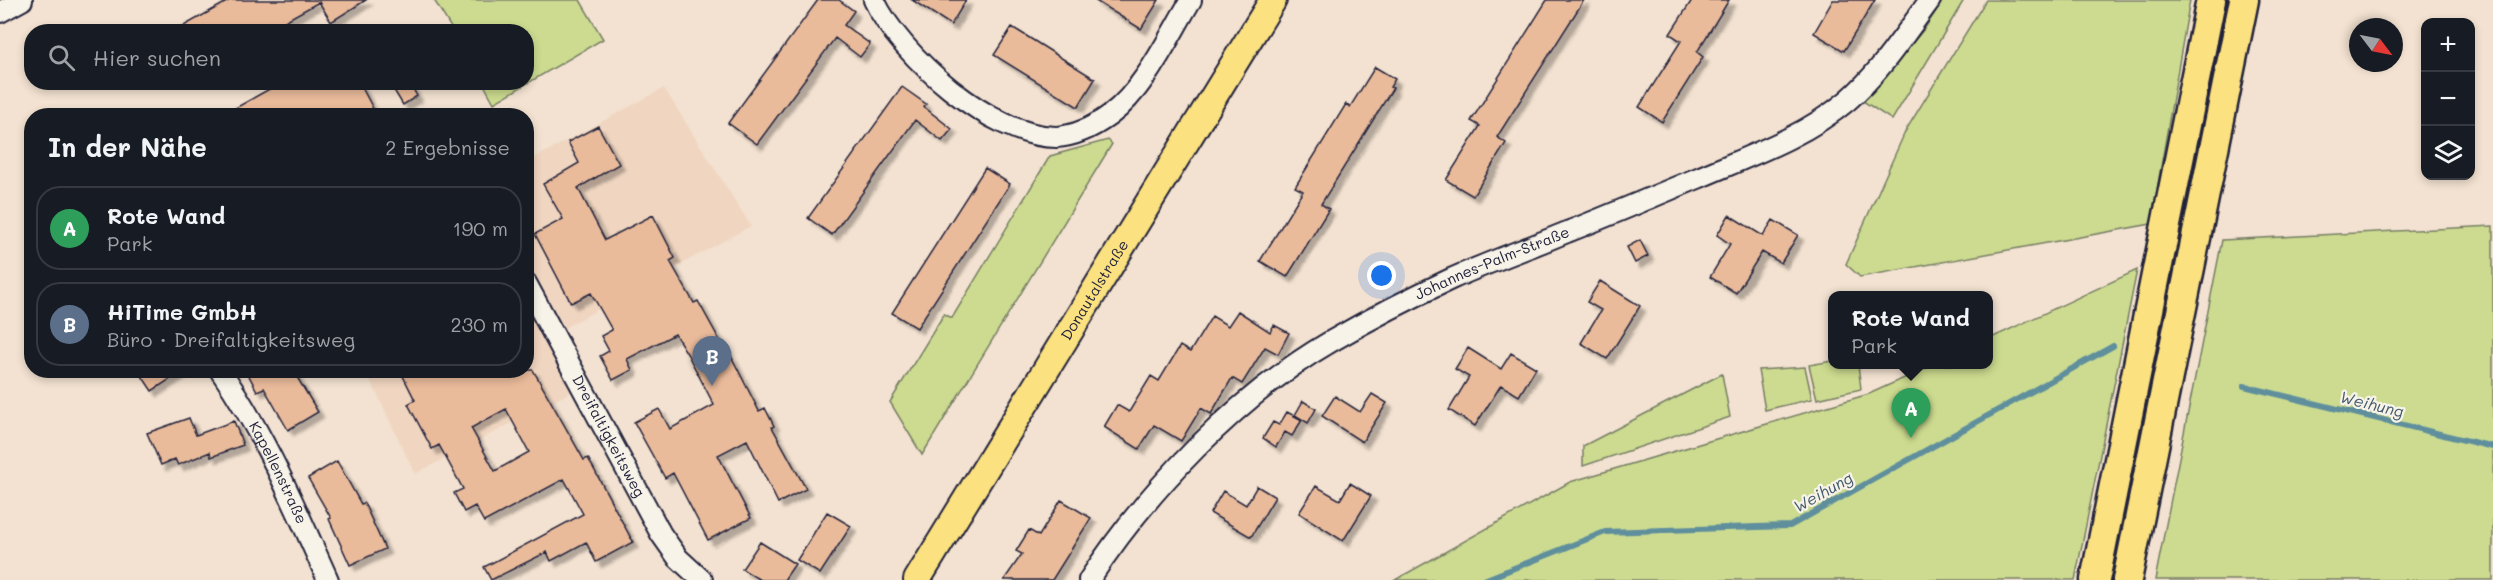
<!DOCTYPE html>
<html lang="de">
<meta charset="utf-8">
<style>
body{margin:0;font-family:Mali,sans-serif;background:#242831;color:#f1f3f6}
.controls{position:absolute;right:18px;top:18px;display:grid;overflow:hidden;border-radius:12px;box-shadow:0 3px 9px #0003}
.controls button{width:54px;height:54px;display:grid;place-items:center;padding:0;border:0;border-bottom:2px solid #363941;background:#171b24;color:#f1f3f6;font:30px sans-serif}
.compass{position:absolute;left:2349px;top:18px;width:54px;height:54px;border-radius:50%;background:#171b24;box-shadow:0 3px 9px #0003;rotate:122deg}
.you{position:absolute;left:1382px;top:276px;width:21px;height:21px;margin:-15px;border:4px solid #fff;border-radius:50%;background:#1a73e8;box-shadow:0 0 0 9px #1a73e833}
.badge{display:grid;place-items:center;width:39px;height:39px;border-radius:50%;background:#db2777;color:#fff;font-size:20px;font-weight:700}
.pin{position:absolute;translate:-50% -50px;filter:drop-shadow(0 2px 3px #0008)}
.pin::after{content:'';position:absolute;top:32px;width:21px;height:18px;background:inherit;clip-path:polygon(0 0,100% 0,50% 100%)}
.popup{position:absolute;left:1828px;top:291px;width:165px;height:78px;box-sizing:border-box;display:grid;place-content:center;border-radius:12px;background:#171b24;filter:drop-shadow(0 2px 4px #0005);font-size:20px;white-space:nowrap;color:#9ea1a6}
.popup b{font-size:22px;color:#f1f3f6}
.popup::after{content:'';position:absolute;left:50%;top:100%;margin-left:-12px;border:12px solid transparent;border-top-color:#171b24}
.list{margin:0;padding:0;list-style:none}
h2{display:flex;justify-content:space-between;align-items:center;height:78px;margin:0;padding:0 24px;font-size:26px}
h2 small{font-size:20px;font-weight:400;color:#9ea1a6}
.list li{display:grid;grid-template-columns:39px 1fr auto;gap:18px;align-items:center;box-sizing:border-box;height:84px;margin:0 12px 12px;padding:0 12px;border:2px solid #363941;border-radius:24px}
.list b{display:block;font-size:22px;white-space:nowrap}
.list p{margin:0;font-size:20px;white-space:nowrap;color:#9ea1a6}
.list em{font-size:20px;font-style:normal;color:#9ea1a6}
.icon{flex:none;width:33px;height:33px;fill:none;stroke:currentColor;stroke-width:2;stroke-linecap:round;stroke-linejoin:round}
.map{position:relative;flex:none;width:2493px;height:580px;overflow:hidden}
.search{position:absolute;background:#171b24;box-shadow:0 3px 9px #0003;left:24px;top:24px;width:510px;height:66px;display:flex;align-items:center;gap:15px;box-sizing:border-box;padding:0 21px;border-radius:24px;color:#9ea1a6;font-size:22px}
.panel{position:absolute;background:#171b24;box-shadow:0 3px 9px #0003;left:24px;top:108px;width:510px;height:270px;border-radius:24px}
.map>svg:first-child{display:block}
</style>
<div class="map">
<svg width="2493" height="580" viewBox="0 0 2493 580">
<defs>
<filter id="shadow"><feDropShadow dx="5.5" dy="5.5" stdDeviation="1.5" flood-color="#0004"/></filter>
</defs>
<rect width="100%" height="100%" fill="#f3e2d1"/>
<filter id="ink" filterUnits="userSpaceOnUse"><feTurbulence type="fractalNoise" baseFrequency=".0167" numOctaves="2"/><feDisplacementMap in="SourceGraphic" scale="12" xChannelSelector="R" yChannelSelector="G"/><feConvolveMatrix kernelMatrix="1 2 1 2 8 2 1 2 1" color-interpolation-filters="sRGB"/></filter>
<g filter="url(#ink)">
<path fill="#f0d6c1" d="M664 88 751 226 548 337 575 390 415 474 366 371 526 370 527 162Z"/>
<path fill="#ccdb8f" stroke="#777e65" stroke-width="1.5" d="M434 0H580L603 39 494 103 483 83 526 82V32L453 31Z
M1943 0H1964L1892 120 1863 101 1925 28Z
M1986 0H2190L2151 224 1860 277 1846 264 1906 130Z
M1108 140 1112 144 922 455 890 402 944 314 952 318 1050 156Z
M2493 226V580H2155L2222 240Z
M2137 270 2075 580H1395L1570 482 1869 394 1933 365 1989 364V339Z
M1833 361V364L1858 365 1861 389 1817 399 1809 365Z
M1805 367 1812 399 1765 410 1758 370Z
M1722 374 1730 417 1583 466V446Z"/>
<g fill="none" stroke-linecap="round" stroke-linejoin="round">
<path stroke="#5f8f9d" stroke-width="6" d="M2244 386 2493 447
M1484 580 1605 532 1790 526 2113 346"/>
</g>
<path fill="#eabb9b" stroke="#22223b" stroke-width="1.5" fill-rule="evenodd" filter="url(#shadow)" d="M230 0H366L331 22 319 2 265 32H173Z
M818 0H839L854 11 844 25 870 44 860 57 835 38 757 144 728 123Z
M912 0H966L951 25Z
M1094 0H1159L1141 29Z
M1547 0H1584L1497 137 1506 143 1473 196 1446 180 1480 126 1471 121Z
M1692 0H1729L1697 52 1703 57 1662 122 1639 107 1681 41 1670 34Z
M1833 0H1875L1844 51 1814 33Z
M1012 27 1095 79 1078 107 994 55Z
M1375 67 1395 79 1390 87 1393 88 1321 204 1329 209 1287 277 1260 261 1303 191 1295 187 1346 104 1350 107Z
M282 82H359L377 116H221Z
M389 82H409L417 96 403 105Z
M902 87 926 104 924 107 952 129 942 141 915 120 832 235 808 218Z
M598 126 619 164 578 188 605 240 653 215 675 258 670 261 694 303 698 301 729 357 731 356 759 411 765 408 774 426 772 427 806 489 778 503 747 440 718 455 751 518 708 540 673 473 665 478 634 422 659 409 670 429 714 405 688 355 675 334 627 359 632 370 613 380 600 356 609 351 601 336 612 330 591 293 571 303 535 234 563 219 543 184 579 163 568 142Z
M985 168 1010 184 917 328 892 313Z
M1729 215 1763 236 1773 220 1798 235 1781 263 1762 252 1736 293 1710 277 1730 244 1717 235Z
M1640 240 1648 256 1635 263 1627 247Z
M1600 281 1640 306 1607 359 1581 343 1601 310 1587 302Z
M1238 311 1270 332 1274 325 1289 333 1278 354 1265 347 1242 384 1232 378 1211 414 1201 408 1181 441 1154 425 1139 449 1104 427 1117 405 1129 412 1151 376 1159 381 1180 346 1190 352 1212 316 1228 326Z
M1468 348 1501 369 1511 353 1536 368 1519 396 1501 385 1475 426 1449 410 1469 377 1455 369Z
M138 370H184L152 391Z
M246 370H296L294 372 318 412 288 430 264 388 257 391Z
M400 370H533L584 460 588 458 633 542 596 562 586 542 551 561 547 552 491 580 484 567 583 514 564 479 484 522 475 506 464 512 454 493 463 489 439 445 432 449 408 404 415 400ZM506 409 529 452 495 471 471 428Z
M1372 394 1387 403 1362 442 1322 416 1335 396 1360 412Z
M1303 401 1316 409 1308 423 1295 415Z
M1287 412 1302 420 1292 436 1285 432 1276 447 1263 438 1273 422 1279 425Z
M189 418 196 435 234 421 243 445 211 457 210 452 178 465 175 459 161 465 147 433Z
M337 461 361 504 364 503 385 549 350 565 329 519 331 518 308 478Z
M1350 483 1371 496 1343 541 1299 513 1316 486 1340 500Z
M1257 486 1275 497 1251 537 1210 513 1223 491 1246 505Z
M1061 500 1091 518 1052 580H1004L1022 554 1016 551 1029 530 1039 536Z
M827 512 851 526 820 574 797 560Z
M760 542 795 564 784 580H760L742 569Z"/>
<g fill="none" stroke-linecap="round" stroke-linejoin="round">
<g stroke="#22223b" stroke-width="24">
<g id="minor">
<path d="M874 0C900 56 992 137 1056 137 1075 136 1095 126 1110 115 1145 89 1169 36 1191 0"/>
<path d="M0 12 22 0"/>
<path id="s1" d="M526 283 661 534 678 558 702 580"/>
<path id="s2" d="M220 370C265 435 296 509 328 580"/>
<path id="s3" d="M1089 580C1147 491 1237 396 1330 342 1368 320 1410 298 1451 279 1489 262 1529 248 1567 232 1611 215 1654 196 1698 178 1749 156 1804 137 1847 101 1880 73 1904 35 1930 0"/>
</g>
</g>
<g stroke="#22223b" stroke-width="30">
<g id="major">
<path id="s4" d="M917 580 1273 0"/>
</g>
</g>
<g stroke="#22223b" stroke-width="33">
<path id="highway" d="M2095 580 2211 0
M2127 580 2244 0"/>
</g>
<use href="#minor" stroke="#f7f3e8" stroke-width="20"/>
<use href="#major" stroke="#fbe180" stroke-width="26"/>
<use href="#highway" stroke="#fbe180" stroke-width="28"/>
</g>
</g>
<g text-anchor="middle" stroke-width="4.5" stroke-linejoin="round" paint-order="stroke">
<g font-size="15" fill="#22223b" stroke="#f7f3e8">
<text dy="5" stroke="none"><textPath href="#s3" startOffset="522">Johannes-Palm-Straße</textPath></text>
<text dy="5" stroke="none"><textPath href="#s4" startOffset="340">Donautalstraße</textPath></text>
<text dy="5" stroke="none"><textPath href="#s1" startOffset="174">Dreifaltigkeitsweg</textPath></text>
<text dy="5" stroke="none"><textPath href="#s2" startOffset="118">Kapellenstraße</textPath></text>
</g>
<g font-size="16" font-style="italic" fill="#40596c" stroke="#f7f3e8">
<text transform="translate(2372 404) rotate(14)" y="6">Weihung</text>
<text transform="translate(1823 492) rotate(-29)" y="6">Weihung</text>
</g>
</g>
</svg>
<div class="controls">
<button>+</button>
<button>−</button>
<button><svg class="icon" aria-label="layers" viewBox="0 0 24 24"><path d="M12 4l9 5-9 5-9-5zM3 14l9 5 9-5"/></svg></button>
</div>
<svg class="compass" viewBox="-18 -18 36 36"><path d="M0-13l5 13h-10z" fill="#e53935"/><path d="M0 13l5-13h-10z" fill="#9ea1a6"/></svg>
<div class="you"></div>
<div class="pin badge" style="left:1911px;top:438px;background:#2e9e5b">A</div>
<div class="popup"><b>Rote Wand</b>Park</div>
<div class="pin badge" style="left:712px;top:386px;background:#5c6f8a">B</div>
<div class="search"><svg class="icon" aria-label="search" viewBox="0 0 24 24"><circle cx="10" cy="10" r="6"/><path d="M15 15l6 6"/></svg>Hier suchen</div>
<section class="panel">
<h2>In der Nähe<small>2 Ergebnisse</small></h2>
<ul class="list">
<li><span class="badge" style="background:#2e9e5b">A</span><div><b>Rote Wand</b><p>Park</p></div><em>190 m</em></li>
<li><span class="badge" style="background:#5c6f8a">B</span><div><b>HiTime GmbH</b><p>Büro · Dreifaltigkeitsweg</p></div><em>230 m</em></li>
</ul>
</section>
</div>
